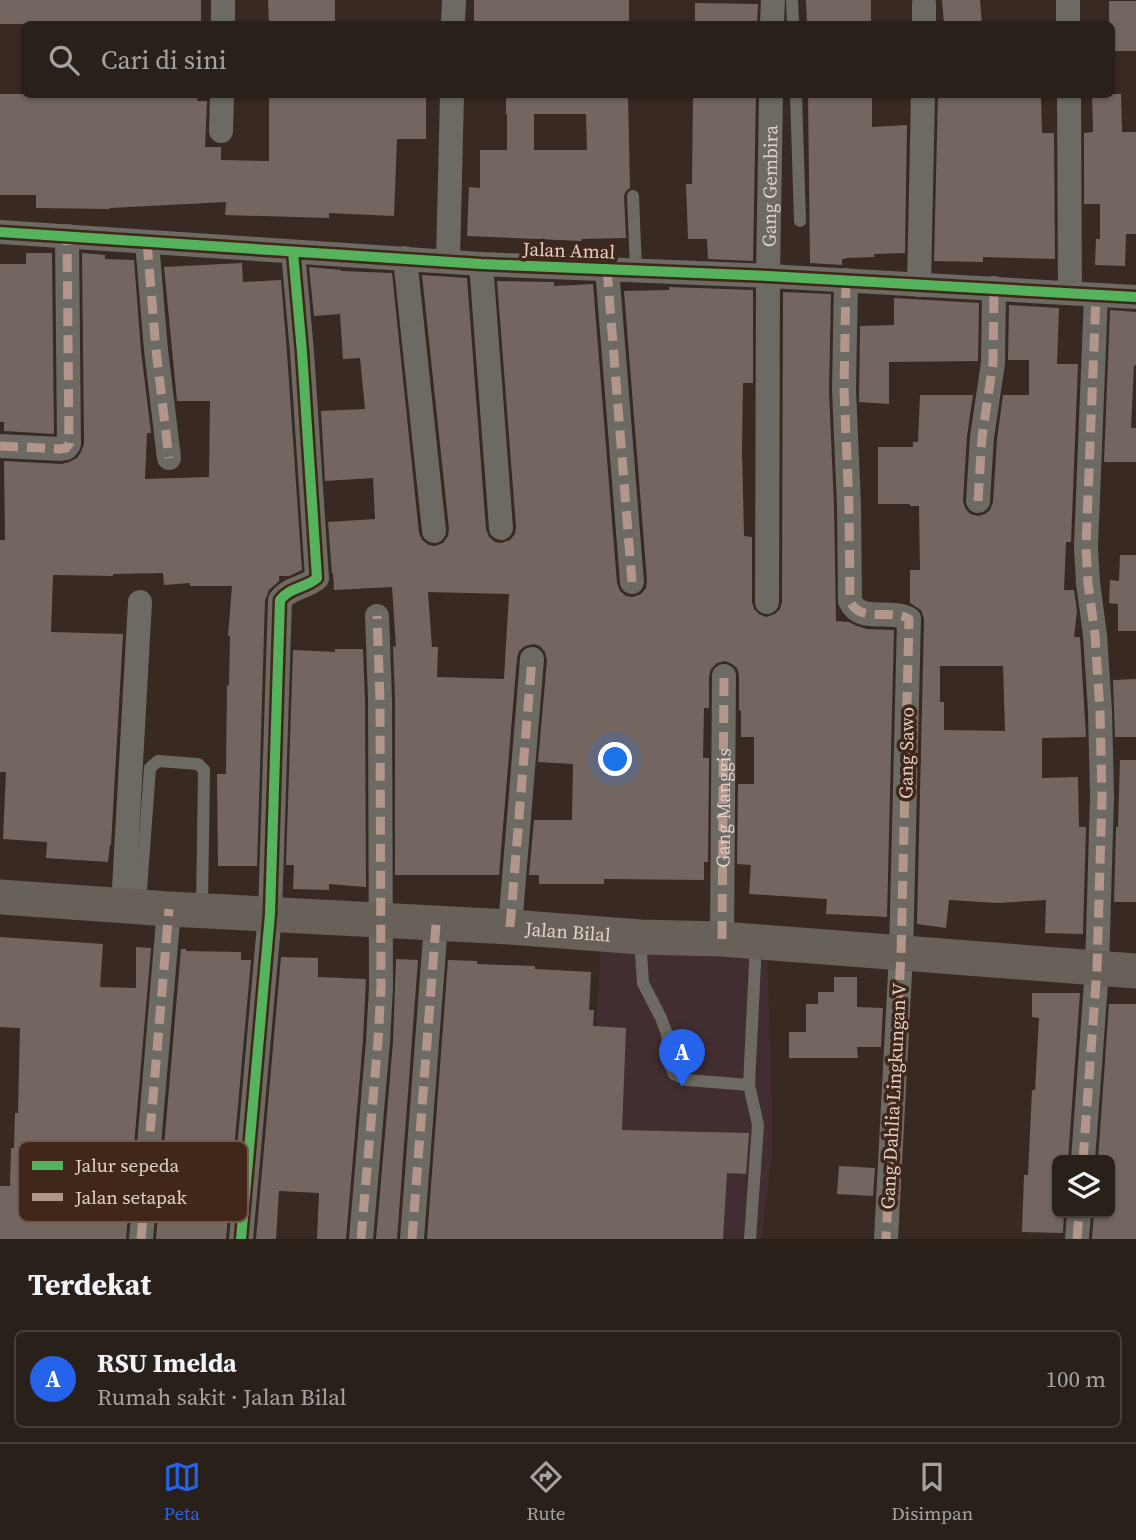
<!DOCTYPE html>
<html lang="id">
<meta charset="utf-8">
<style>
body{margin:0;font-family:"Source Serif 4",serif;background:#322823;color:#f1f3f6}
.controls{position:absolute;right:21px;bottom:21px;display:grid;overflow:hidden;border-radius:10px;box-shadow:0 2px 5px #0004}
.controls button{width:63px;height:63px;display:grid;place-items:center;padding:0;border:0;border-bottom:2px solid #463e39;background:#2a201a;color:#f1f3f6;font:35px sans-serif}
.you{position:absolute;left:616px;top:760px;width:24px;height:24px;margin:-18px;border:5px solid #fff;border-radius:50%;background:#1a73e8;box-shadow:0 0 0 10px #1a73e833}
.badge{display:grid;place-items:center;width:46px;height:46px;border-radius:50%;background:#2563eb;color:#fff;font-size:23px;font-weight:700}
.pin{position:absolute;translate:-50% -58px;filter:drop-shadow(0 2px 4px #0008)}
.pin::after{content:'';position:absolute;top:37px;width:24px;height:21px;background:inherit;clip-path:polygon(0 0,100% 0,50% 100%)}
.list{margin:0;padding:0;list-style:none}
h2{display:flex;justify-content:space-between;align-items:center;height:91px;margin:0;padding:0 28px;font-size:30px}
h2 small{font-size:23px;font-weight:400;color:#a5a3a2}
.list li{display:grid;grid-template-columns:46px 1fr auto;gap:21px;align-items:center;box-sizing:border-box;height:98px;margin:0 14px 14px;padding:0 14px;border:2px solid #463e39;border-radius:10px}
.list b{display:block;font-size:26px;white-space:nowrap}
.list p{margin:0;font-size:23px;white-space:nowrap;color:#a5a3a2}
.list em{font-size:23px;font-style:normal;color:#a5a3a2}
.icon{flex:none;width:38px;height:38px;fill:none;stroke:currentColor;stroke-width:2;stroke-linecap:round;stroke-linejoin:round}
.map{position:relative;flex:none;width:1136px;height:1239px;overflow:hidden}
.search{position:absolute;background:#2a201a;box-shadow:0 2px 5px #0004;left:21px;right:21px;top:21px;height:77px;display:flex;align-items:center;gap:18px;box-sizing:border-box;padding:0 24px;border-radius:10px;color:#a5a3a2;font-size:26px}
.sheet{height:203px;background:#2a201a}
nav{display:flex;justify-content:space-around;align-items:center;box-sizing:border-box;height:98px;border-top:2px solid #463e39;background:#2a201a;font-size:19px;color:#a5a3a2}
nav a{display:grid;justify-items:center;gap:4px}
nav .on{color:#2563eb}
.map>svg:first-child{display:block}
</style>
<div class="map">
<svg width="1136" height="1239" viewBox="0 0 1136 1239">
<rect width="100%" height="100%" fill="#382a22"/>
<path fill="#422e31" d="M601 941 767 950 771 1074 772 1151 761 1239H586L592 1101Z"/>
<path fill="#736661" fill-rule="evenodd" d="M0 0H201V24H0Z
M268 0H335V24H269Z
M474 0H629V24H474Z
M806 0H871V24H807Z
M942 0H980L982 24H944Z
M1109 1H1136V51H1111V24H1109Z
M695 3 758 4 757 24H695Z
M0 94H198L197 101H207L205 147H221V160L269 161V94H426V139H397L394 216 329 213V218L225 215 226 202 110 208V209L36 208V195H0Z
M506 94H628L630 188 626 191 624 196 626 238 582 239V241L467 236 469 187 480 188V150H507V114H506ZM534 114H586L587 150H534Z
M693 94H756L753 261 708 259 707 239H688L686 184H692Z
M808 94H872V127L907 125 905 253 874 254V257L845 258V259H842V265L810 263Z
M938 94H1017V98L1041 97 1042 133H1054L1055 259 983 257V262L934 261Z
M1092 94H1121L1122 132H1136V234H1126L1125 266 1095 265 1096 239H1100V204H1084V133L1093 132Z
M26 253H52L54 434 4 431V422H0V264H26Z
M82 253 105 255V259L134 260 141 351 151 433H147L145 479 209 477 210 401H177L164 267 242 263 243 282 281 280 287 353 302 570 289 576H279V581L269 590 265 600 257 866H218L217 774H226L227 685 229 686 230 636H228L232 586H190V583L164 585 163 573 113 574V576L53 575 51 632 123 634 111 845H110L108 862 46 858 47 842 3 839 6 772H0V540H5L4 461 62 464 69 462 77 458 81 452 84 444Z
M309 267 341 270V271L392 273 419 533 422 540 429 545 435 546 443 543 448 536 449 529 422 275 467 278 486 529 489 537 495 542 501 543 510 540 515 534 516 527 497 281 554 282V286L593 284 617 583 620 591 626 596 633 597 641 594 646 588 647 581 624 291 669 290V287L753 290V383H743L742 450 744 536 752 537V602L754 609 759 614 766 617 775 614 780 609 782 602 783 292 831 294 829 391 834 506 836 621 849 622 857 626 867 629 894 630 887 917 826 914 827 899 749 894 751 865 737 864 738 784H754V737H741V711L739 710V675L737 668 732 664 725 661 717 663 711 669 709 676V708H704L703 758H709L708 862H704V880L604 879V884H539V875H529L534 820H572L573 764 538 762 547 660 545 652 540 646 534 644 525 646 519 651 517 658 499 875H395V698L393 646 396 647 392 587 334 590 333 573 332 574 328 522 375 519 373 478 325 481 321 411 365 409 360 358 343 359 340 314 314 316ZM428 592 509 594 504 679 437 677 438 647H432Z
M894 298 979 303 978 361 889 362V404L859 402 860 326 894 325Z
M1009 305 1059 308 1057 364H1078L1071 542H1066L1064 590H1074L1077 611 1074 637H1080L1086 737 1042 738V778L1078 777 1079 827H1086L1083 934 1045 933 1046 900 997 903 949 900 946 928 917 924 924 619 921 610 910 603V570H920L919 506H910V504H878V447H913V442H918L920 395H973L967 436 963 501 965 508 970 514 978 516 985 514 990 510 993 502 997 439 1003 395H1029V360H1008ZM940 666H1003L1005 731 944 730V702H940Z
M1110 310 1136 312V366L1134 365 1131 428H1136V462H1104Z
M1120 555H1136V631H1118V604L1109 603 1110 580 1119 581Z
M335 649H363L365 699 366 887 329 884V890L293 889 294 865H286L293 650 335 652Z
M1136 679V737H1115L1113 680Z
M1120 760H1136V902H1114L1116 827H1118Z
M0 937 103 944 100 987 136 988V947L151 948 126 1239H0V1186H10L11 1148H14L15 1113H18L20 1028 0 1027Z
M181 949H186V951L241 952V960H251L226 1239H156Z
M281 957 318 958V977L366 979 363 1040 346 1239H317L319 1193 279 1191 276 1239H256Z
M396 959 418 960 397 1239H376L393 1042Z
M448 960 477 961V964L535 966V969L591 972 589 1010H594L593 1026 626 1028 622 1130 749 1133 746 1174 727 1173 723 1239H427Z
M834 977H857V1007L883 1008 881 1047H857L858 1058H789V1032H806V1004H818V992H834Z
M1032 993H1080L1068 1160H1057V1213H1064L1063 1233 1022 1232 1024 1175H1028L1032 1090H1035L1039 1018 1032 1017Z
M1109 1004H1136V1239H1092L1094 1213H1110V1160H1098Z
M839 1166 875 1168 873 1196 837 1194Z"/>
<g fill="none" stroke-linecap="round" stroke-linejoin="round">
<path stroke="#6d6963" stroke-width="12" d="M792 0 793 24
M796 94 800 221
M633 196 636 270
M140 903 150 768 158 761 198 764 204 770 202 907
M640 938 643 983 661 1018 667 1034 669 1062 674 1074 687 1080 749 1085
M750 1239 758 1125 749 1085 756 943"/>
<g stroke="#6d6963" stroke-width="24">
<path d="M1068 0V24"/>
<path d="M223 24V0"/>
<path d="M453 24 454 0"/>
<path d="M772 24 773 0"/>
<path d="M924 24V4"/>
<path d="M1069 94 1070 293"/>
<path d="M221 131 222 94"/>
<path d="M0 232 481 264 768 276 1136 297"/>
<path d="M147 242 156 350 169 458"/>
<path d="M405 258 434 531"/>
<path d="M448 260 452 94"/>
<path d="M481 264 501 528"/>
<path d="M607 269 632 582"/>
<path d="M846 280 844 390 849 506 850 601C860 624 891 608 909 619L901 954 886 1239"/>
<path d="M919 285 923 94"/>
<path d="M0 446 60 449 66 448 69 444 67 236"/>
<path d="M978 501 982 437 993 363 994 288"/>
<path id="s1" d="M767 602 768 276 771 94"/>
<path d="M123 906 140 602"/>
<path d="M510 927 532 659"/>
<path id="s2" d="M722 939 724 676"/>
<path d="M1083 1160 1097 969 1102 796 1100 711 1095 635 1088 583 1086 547 1096 295"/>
<path d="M141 1239 169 909"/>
<path d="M241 1239 270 914 280 600C290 587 306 588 317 578L302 352 293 252"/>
<path d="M361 1239 378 1041 381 988 380 699 377 616"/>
<path d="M412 1239 436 924"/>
<path d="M1077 1239 1079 1213"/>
</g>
<path stroke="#686159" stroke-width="35" id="s3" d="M0 897 169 909 510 927 640 937 722 939 1136 971"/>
<path stroke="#b2968c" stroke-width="9" stroke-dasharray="18 9" stroke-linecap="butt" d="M147 242 156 350 169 458
M607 269 632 582
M846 280 844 390 849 506 850 601C860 624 891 608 909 619L901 954 886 1239
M0 446 60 449 66 448 69 444 67 236
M978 501 982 437 993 363 994 288
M510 927 532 659
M722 939 724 676
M1083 1160 1097 969 1102 796 1100 711 1095 635 1088 583 1086 547 1096 295
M141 1239 169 909
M361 1239 378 1041 381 988 380 699 377 616
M412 1239 436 924
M1077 1239 1079 1213"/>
<g stroke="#40271a" stroke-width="15">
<path id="cycleway" d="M0 232 481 264 768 276 1136 297
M241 1239 270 914 280 600C290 587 306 588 317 578L302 352 293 252"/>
</g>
<use href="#cycleway" stroke="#56b35d" stroke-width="10"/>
</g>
<g text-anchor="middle" stroke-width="7" stroke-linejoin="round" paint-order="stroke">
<g font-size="19" fill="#e1d0c8" stroke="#40271a">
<text dy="7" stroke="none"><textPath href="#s1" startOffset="416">Gang Gembira</textPath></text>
<text transform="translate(569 250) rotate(2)" y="7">Jalan Amal</text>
<text transform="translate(906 753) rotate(-89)" y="7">Gang Sawo</text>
<text dy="7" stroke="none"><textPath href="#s2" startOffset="131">Gang Manggis</textPath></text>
<text dy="7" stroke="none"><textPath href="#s3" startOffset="569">Jalan Bilal</textPath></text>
<text transform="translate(893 1096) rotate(-87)" y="7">Gang Dahlia Lingkungan V</text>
</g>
</g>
<rect x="18" y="1141" width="230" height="81" rx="10" fill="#40271a" stroke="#705a4e" stroke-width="2"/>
<rect x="32" y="1161" width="31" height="9" fill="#56b35d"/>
<rect x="32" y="1193" width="31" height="8" fill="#b2968c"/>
<g font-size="19" fill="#e1d0c8">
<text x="75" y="1172">Jalur sepeda</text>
<text x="75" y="1204">Jalan setapak</text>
</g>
</svg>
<div class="controls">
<button><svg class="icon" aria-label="layers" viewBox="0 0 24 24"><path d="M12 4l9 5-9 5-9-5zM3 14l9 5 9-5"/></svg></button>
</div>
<div class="you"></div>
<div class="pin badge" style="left:682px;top:1087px">A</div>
<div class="search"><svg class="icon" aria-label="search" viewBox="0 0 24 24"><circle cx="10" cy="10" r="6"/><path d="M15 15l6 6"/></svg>Cari di sini</div>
</div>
<section class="sheet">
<h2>Terdekat<small></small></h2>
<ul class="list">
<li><span class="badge">A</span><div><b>RSU Imelda</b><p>Rumah sakit · Jalan Bilal</p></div><em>100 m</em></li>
</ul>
</section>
<nav>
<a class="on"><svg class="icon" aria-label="map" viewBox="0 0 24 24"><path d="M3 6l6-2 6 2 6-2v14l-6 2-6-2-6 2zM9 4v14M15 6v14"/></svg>Peta</a>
<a><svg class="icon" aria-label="directions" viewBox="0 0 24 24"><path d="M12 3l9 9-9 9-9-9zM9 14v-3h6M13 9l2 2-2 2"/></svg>Rute</a>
<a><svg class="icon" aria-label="saved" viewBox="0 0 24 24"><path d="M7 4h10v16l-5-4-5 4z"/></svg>Disimpan</a>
</nav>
